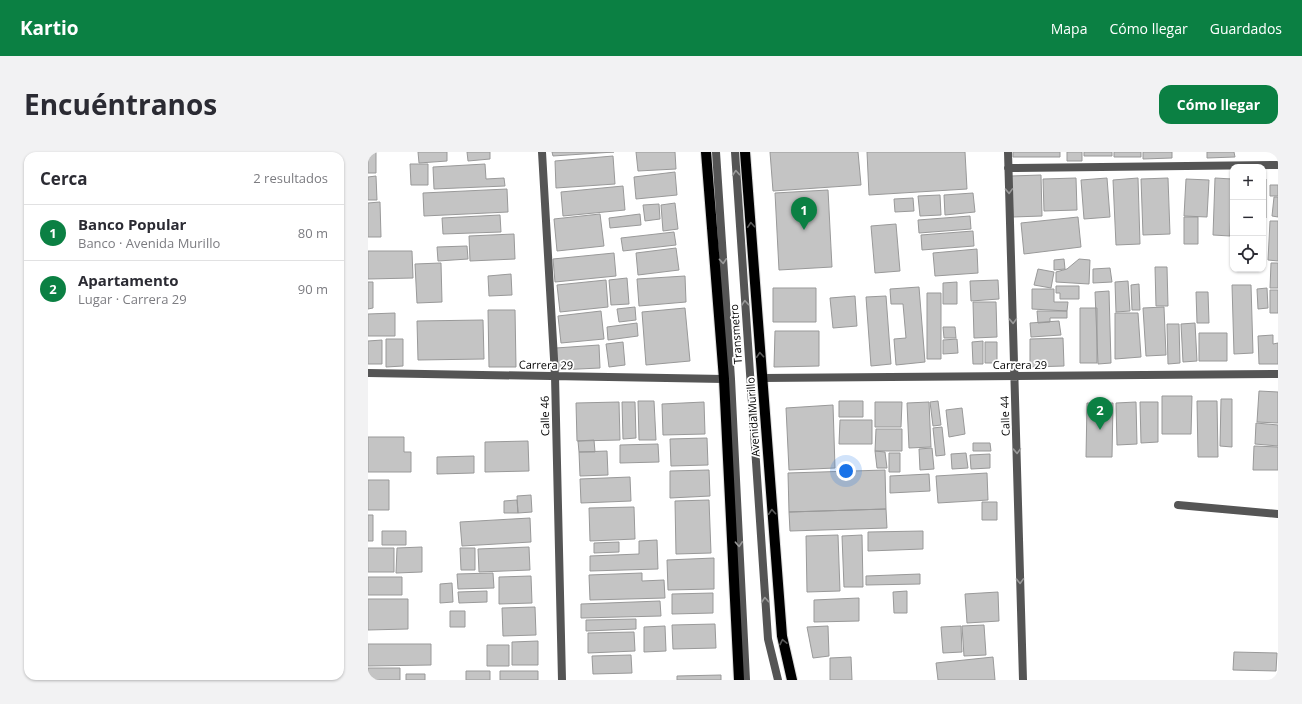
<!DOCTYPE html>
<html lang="es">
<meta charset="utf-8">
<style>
body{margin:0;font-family:"Open Sans",sans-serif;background:#f2f2f3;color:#2b2b33}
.controls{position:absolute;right:12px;top:12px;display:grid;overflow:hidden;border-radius:8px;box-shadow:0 1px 3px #0004}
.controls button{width:36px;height:36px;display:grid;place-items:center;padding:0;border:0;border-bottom:1px solid #e1e1e2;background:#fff;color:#2b2b33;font:20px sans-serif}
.you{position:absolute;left:478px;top:319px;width:14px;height:14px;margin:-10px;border:3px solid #fff;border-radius:50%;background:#1a73e8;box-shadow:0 0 0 6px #1a73e833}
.badge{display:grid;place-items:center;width:26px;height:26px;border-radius:50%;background:#0b8043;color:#fff;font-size:13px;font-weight:700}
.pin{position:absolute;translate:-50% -33px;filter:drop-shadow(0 1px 2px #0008)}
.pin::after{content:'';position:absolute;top:21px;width:14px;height:12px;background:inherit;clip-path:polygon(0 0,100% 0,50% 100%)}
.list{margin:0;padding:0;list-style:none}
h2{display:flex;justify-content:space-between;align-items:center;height:52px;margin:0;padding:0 16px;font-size:17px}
h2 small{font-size:13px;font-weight:400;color:#7c7c81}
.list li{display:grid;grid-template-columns:26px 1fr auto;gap:12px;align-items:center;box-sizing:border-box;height:56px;padding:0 16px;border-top:1px solid #e1e1e2}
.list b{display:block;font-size:15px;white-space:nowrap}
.list p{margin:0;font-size:13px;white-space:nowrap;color:#7c7c81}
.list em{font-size:13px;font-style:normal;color:#7c7c81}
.icon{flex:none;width:22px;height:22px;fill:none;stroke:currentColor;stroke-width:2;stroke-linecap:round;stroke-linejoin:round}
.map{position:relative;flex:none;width:910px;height:528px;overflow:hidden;border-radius:12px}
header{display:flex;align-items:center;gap:24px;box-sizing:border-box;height:56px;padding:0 20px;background:#0b8043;color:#fff}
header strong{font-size:19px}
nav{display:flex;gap:22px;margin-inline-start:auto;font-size:14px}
.intro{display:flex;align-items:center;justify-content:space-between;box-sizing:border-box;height:96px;padding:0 24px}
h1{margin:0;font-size:28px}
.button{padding:10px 18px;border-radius:12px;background:#0b8043;color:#fff;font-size:14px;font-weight:700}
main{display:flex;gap:24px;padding:0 24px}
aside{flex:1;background:#fff;border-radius:12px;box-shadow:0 1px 3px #0004}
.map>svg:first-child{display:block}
</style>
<header>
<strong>Kartio</strong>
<nav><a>Mapa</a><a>Cómo llegar</a><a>Guardados</a></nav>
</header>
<div class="intro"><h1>Encuéntranos</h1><a class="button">Cómo llegar</a></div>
<main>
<aside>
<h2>Cerca<small>2 resultados</small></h2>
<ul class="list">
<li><span class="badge">1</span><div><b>Banco Popular</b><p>Banco · Avenida Murillo</p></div><em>80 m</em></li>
<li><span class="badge">2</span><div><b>Apartamento</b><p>Lugar · Carrera 29</p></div><em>90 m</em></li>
</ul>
</aside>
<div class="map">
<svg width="910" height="528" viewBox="0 0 910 528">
<rect width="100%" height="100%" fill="#fff"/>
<path fill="#c4c4c4" stroke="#999" d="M0 0H8V21H0Z
M50 0H79V9L51 11Z
M99 0H122V7L100 9Z
M184 0H246L185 4Z
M268 0H307L308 17 270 19Z
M402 0H490L493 33 405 39Z
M499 0H597L599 37 501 43Z
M645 0H692V5H645Z
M699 0H714V9H699Z
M716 0H744V4H716Z
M746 0H773V5H746Z
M775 0H804V6L775 7Z
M839 0H866L867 5 839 6Z
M245 4 247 32 188 36 187 9Z
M42 12H60V33H43Z
M117 12 118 27 136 26 137 34 66 37 65 15Z
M307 20 309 43 268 47 266 25Z
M673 23 674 64 645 65 643 24Z
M8 24 9 48H0V25Z
M708 26 709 58 676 59 675 27Z
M739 26 742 65 716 67 713 28Z
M770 26 772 92 748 93 745 28Z
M800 26 802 82 775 83 773 27Z
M847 26 864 27 862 84 845 83Z
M818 27 841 28 839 65 816 64Z
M895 27H898V66H895Z
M902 33H910V44H902Z
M255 34 257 58 195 64 193 40Z
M139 37 140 60 56 64 55 41Z
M460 38 464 115 411 118 407 41Z
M605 41 607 60 577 63 576 43Z
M572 43 573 63 552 64 550 44Z
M906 45H910V65L904 64Z
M545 46 546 59 527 60 526 47Z
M12 50 13 85H0V51Z
M307 51 310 77 295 79 293 53Z
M291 52 292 67 277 69 275 53Z
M232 62 236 94 189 99 186 67Z
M272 62 273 73 242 76 241 66Z
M132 63 133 80 75 82 74 66Z
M602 64 603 77 551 81 550 68Z
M710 65 713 95 656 102 653 71Z
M816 65H830V92H816Z
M902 69H910V109L900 108Z
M528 72 532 119 507 121 503 74Z
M605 79 606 94 554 98 553 83Z
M306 80 308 93 255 99 253 86Z
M146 82 147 107 102 109 101 84Z
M99 94 100 107 70 109 69 95Z
M308 96 311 118 270 123 268 101Z
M609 97 610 121 567 124 565 101Z
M0 99H44L45 126 0 127Z
M246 101 248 124 187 130 185 107Z
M696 107 697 117 686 118V108Z
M711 107 722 108 721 132 688 130V120L699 117Z
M73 111 74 150 49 151 47 112Z
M903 111H910V136H902Z
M787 115H799L800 154H788Z
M742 116 744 130 725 131V117Z
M670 117 686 120 683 136 666 133Z
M143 122 144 143 121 144 120 124Z
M317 124 318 150 271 154 269 127Z
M259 126 261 152 243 153 241 128Z
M238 128 240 155 192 160 189 133Z
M630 128 631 147 603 149 602 129Z
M760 129 762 159 748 160 747 130Z
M0 130H5V156L0 157Z
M589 130V152H575V131Z
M771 132 772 158H764L763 133Z
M864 133H883L885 201 866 202Z
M688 134H711V147H692V141H688Z
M551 135 557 210 528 213 526 187 538 186 535 152H523L522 137Z
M405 136H448V170H405Z
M899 136 900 156 890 157 889 137Z
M664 137H686V150H700L699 159 664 157Z
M902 138H910V161H902Z
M741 139 743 211 730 212 727 140Z
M828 140H840L841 171H829Z
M559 141H573V207H559Z
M487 144 489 174 465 176 462 146Z
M518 144 523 212 503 214 498 145Z
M605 150H628L629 185 606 186Z
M267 155 268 168 251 170 249 157Z
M796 155 798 203 778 204 775 156Z
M317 156 322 209 278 213 274 160Z
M712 156H729V211H712Z
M120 158H147L148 215H121Z
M233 159 236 187 193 191 190 164Z
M669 159H699V166H682V170L670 171Z
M27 161V184H0V162Z
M747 161H770L773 205 747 207Z
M115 168 116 207 50 208 49 169Z
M691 169 693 183 663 185 662 171Z
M269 171 270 184 240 188 239 175Z
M827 171 829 209 815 210 813 172Z
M799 172H811L812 211 800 212Z
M575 175H587L588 186H576Z
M407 179H451V214L406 215Z
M831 181H859V209H831Z
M905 183V192L910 191V212H891L890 184Z
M695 186 696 214 662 215V187Z
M18 187H35V214L18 215Z
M589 187 590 201 575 202V188Z
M14 188V212H0V189Z
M615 189V212H605L604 190Z
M255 190 257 213 241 215 238 192Z
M617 190H629V211H617Z
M231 193 232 216 189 218 188 196Z
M891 239 910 240V271L889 270Z
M794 244H824L823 282H794Z
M853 247H864V295L852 294Z
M270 249H286L288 288H271Z
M471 249H495V265H471Z
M570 249 573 273 565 274 562 250Z
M829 249H849L850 305H830Z
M251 250 252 288 209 289 208 251Z
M254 250H267L268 286 255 287Z
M336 250 337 282 295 283 294 252Z
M507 250H534L533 275H507Z
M561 250 563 295 541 296 539 251Z
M768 250 769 292 749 293 748 251Z
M772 250H790V290L773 291Z
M719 251H745L744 305H718Z
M465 253 467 316 421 318 418 256Z
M594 256 597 282 581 285 578 258Z
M472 268H504V292H471Z
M888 271 910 273V294L887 292Z
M574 275 577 303 568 304 565 276Z
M508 277H534V299H507Z
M0 285H36V300H43V320H0Z
M339 286 340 313 303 314 302 287Z
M226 288 227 300H211L210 289Z
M160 289 161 319 117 320V290Z
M605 291H622L623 299H605Z
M290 292 291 310 252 311V293Z
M886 294 910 295V318H885Z
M564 296 566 317 552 318 551 297Z
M239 299 240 323 212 324 211 300Z
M507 299 517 300 519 316H509Z
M521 301H532V320H521Z
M598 301 600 316 584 317 583 302Z
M622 302V316L603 317 602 303Z
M106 304V321L69 322V305Z
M341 318 342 344 302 346V319Z
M517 318 518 357 421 360 420 321Z
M619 321 620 348 570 351 568 324Z
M561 322 562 339 522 341V324Z
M262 325 263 349 213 351 212 327Z
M0 328H21V358H0Z
M163 343 164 360 150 361 149 344Z
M149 348 150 361H136V349Z
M341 348 343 401 308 402 307 349Z
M614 350H629V368H614Z
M266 355 267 387 222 389 221 356Z
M518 357 519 376 422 379 421 360Z
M0 363H5V389H0Z
M162 366 163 390 94 394 92 370Z
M14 379H38V393H14Z
M555 379V397L500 399V380Z
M470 383 472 439 439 440 438 384Z
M494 383 495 435H476L474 384Z
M289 388 290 417 222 419V404L271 402V389Z
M251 390V400L226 401V391Z
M54 395V420L28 421 29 396Z
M161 395 162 418 111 420 110 397Z
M0 396H26V420H0Z
M92 396H107V418H93Z
M346 406V437L300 438 299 408Z
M125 421 126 436 90 437 89 422Z
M274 421V429L296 428 297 446 222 448 221 423Z
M552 422V432L498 433V424Z
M163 424 164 451 131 452V425Z
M0 425H34V443H0Z
M84 431 85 450 72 451V432Z
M119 439V450L91 451 90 440Z
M539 439V461H526L525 440Z
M630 440 631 469 599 471 597 442Z
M345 441V461L304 462V442Z
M491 446V469L446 470V448Z
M0 447H40V477L0 478Z
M292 449 293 464 213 466V452Z
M167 455 168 483 135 484 134 456Z
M82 459H97V475H82Z
M268 467V477L218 479V468Z
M347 472 348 496 305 497 304 473Z
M616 473 618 503 596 504 594 474Z
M297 474 298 499 276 500V475Z
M460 474 461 504 445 506 439 475Z
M593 474 594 500 575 501 573 475Z
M266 480 267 499 220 501V481Z
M170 489V513H144V490Z
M0 492H63V513L0 514Z
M119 493H141V514H119Z
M866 500 909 501 908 519 865 518Z
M263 503 264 521 225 522 224 504Z
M483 505 484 528H462V506Z
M625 505 627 528H570L568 511Z
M0 516H32V528H0Z
M98 519H122V528H98Z
M132 519H170V528H132Z
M38 522H57V528H38Z
M353 523V528H309V524Z"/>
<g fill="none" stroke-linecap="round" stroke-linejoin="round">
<g stroke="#dbdbdb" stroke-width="12">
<path id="primary" d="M338 0 356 227 371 528
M377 0 414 484 424 528"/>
</g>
<path stroke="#555" stroke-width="8" d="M348 0 363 227 378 528
M367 0 400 487 410 528
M810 353 910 362"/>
<path stroke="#555" stroke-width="8" d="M174 0 187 224 194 528
M640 0 655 528
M640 16 910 13
M0 221 356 227
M394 226 910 222"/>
<use href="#primary" stroke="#000" stroke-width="10"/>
</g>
<defs><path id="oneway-chevron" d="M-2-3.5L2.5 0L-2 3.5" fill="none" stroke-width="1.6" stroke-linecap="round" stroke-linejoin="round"/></defs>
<g stroke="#999">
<use href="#oneway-chevron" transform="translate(368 21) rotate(-94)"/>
<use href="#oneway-chevron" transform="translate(641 39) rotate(88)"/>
<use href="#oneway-chevron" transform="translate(355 109) rotate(86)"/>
<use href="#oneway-chevron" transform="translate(377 151) rotate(-94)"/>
<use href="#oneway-chevron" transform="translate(645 169) rotate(88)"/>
<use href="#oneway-chevron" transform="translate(649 299) rotate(88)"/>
<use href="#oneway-chevron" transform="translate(371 392) rotate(87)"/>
<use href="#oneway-chevron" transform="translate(652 429) rotate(88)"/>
<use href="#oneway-chevron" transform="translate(397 448) rotate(-94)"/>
</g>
<g stroke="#595959">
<use href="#oneway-chevron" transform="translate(383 73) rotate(-94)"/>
<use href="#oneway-chevron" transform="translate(392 203) rotate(-94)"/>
<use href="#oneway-chevron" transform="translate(404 360) rotate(-94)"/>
<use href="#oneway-chevron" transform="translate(415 490) rotate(-102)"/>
</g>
<g text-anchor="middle" stroke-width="3.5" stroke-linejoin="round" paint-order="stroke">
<g font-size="11" fill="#000" stroke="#fff">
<text transform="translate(368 182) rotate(-94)" y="4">Transmetro</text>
<text transform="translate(178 213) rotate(1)" y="4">Carrera 29</text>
<text x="652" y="217">Carrera 29</text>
<text transform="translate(177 264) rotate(-91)" y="4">Calle 46</text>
<text transform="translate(637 264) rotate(-92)" y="4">Calle 44</text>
<text transform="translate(385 265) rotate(-94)" y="4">Avenida Murillo</text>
</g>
</g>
</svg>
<div class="controls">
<button>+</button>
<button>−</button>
<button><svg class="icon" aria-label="locate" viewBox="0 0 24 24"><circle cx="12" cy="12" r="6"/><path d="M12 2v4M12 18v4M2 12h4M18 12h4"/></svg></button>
</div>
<div class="you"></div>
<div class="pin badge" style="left:436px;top:78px">1</div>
<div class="pin badge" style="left:732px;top:278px">2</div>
</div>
</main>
